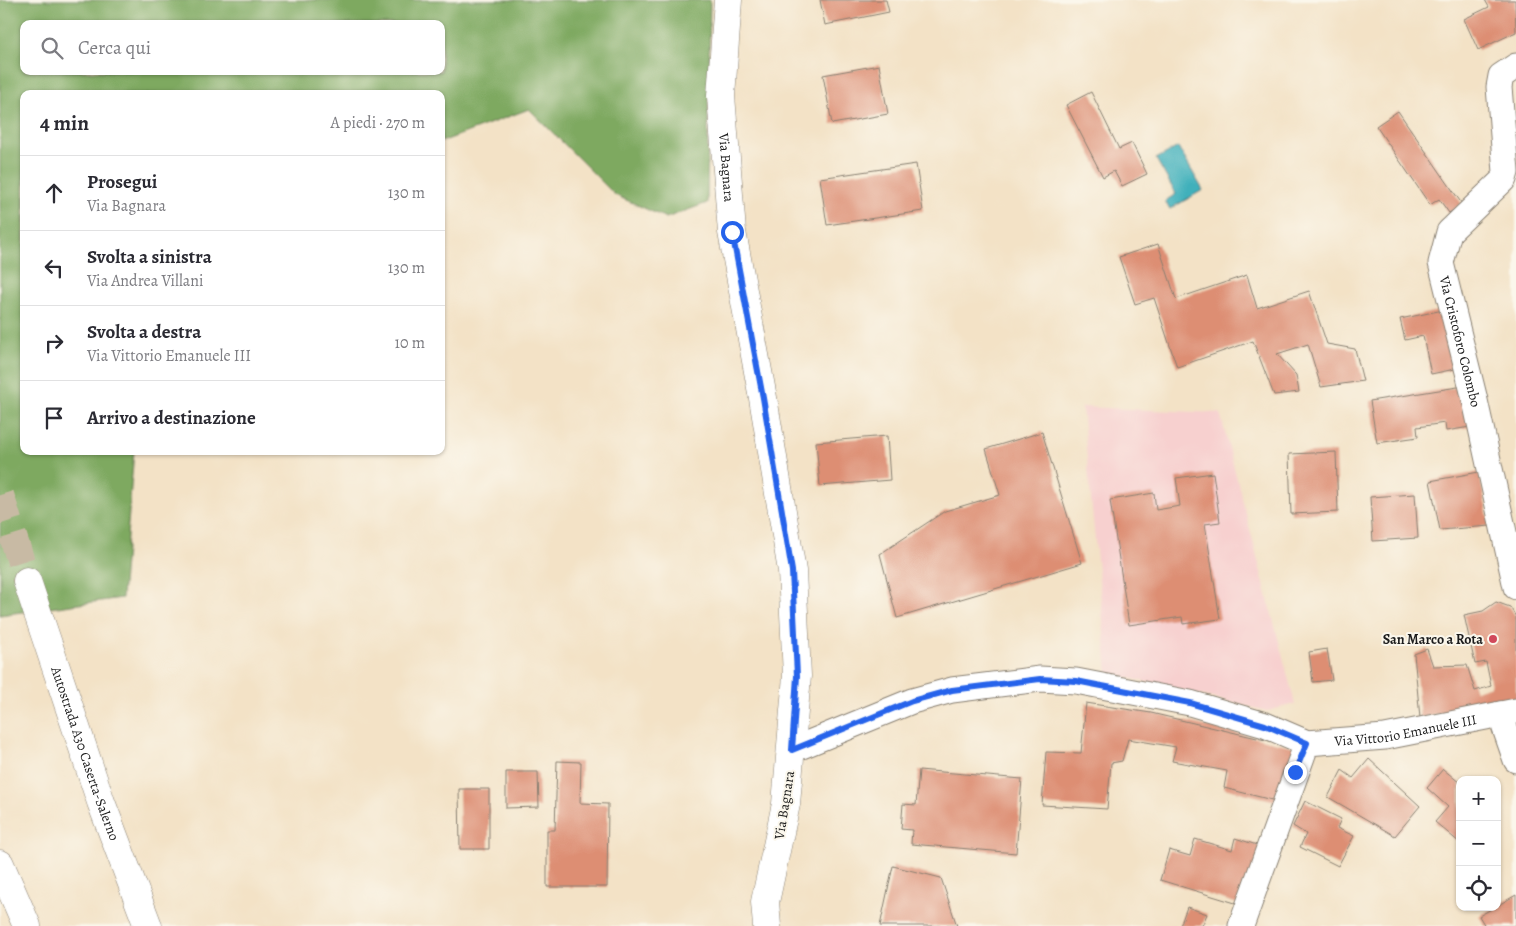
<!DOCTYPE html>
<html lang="it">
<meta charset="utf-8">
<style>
body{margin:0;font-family:Alegreya,serif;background:#f2f2f3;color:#2b2b33}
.controls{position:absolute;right:15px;bottom:15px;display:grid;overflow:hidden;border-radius:10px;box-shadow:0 1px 4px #0004}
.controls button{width:45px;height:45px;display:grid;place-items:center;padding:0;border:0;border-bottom:1px solid #e1e1e2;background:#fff;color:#2b2b33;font:25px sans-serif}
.stop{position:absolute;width:15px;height:15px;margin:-11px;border:4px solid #2563eb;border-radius:50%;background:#fff}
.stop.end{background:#2563eb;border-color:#fff;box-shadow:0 1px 5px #0008}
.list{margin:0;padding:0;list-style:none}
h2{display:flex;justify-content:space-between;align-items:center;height:65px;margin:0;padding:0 20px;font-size:21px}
h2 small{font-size:16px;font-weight:400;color:#7c7c81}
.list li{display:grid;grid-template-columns:32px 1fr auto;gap:15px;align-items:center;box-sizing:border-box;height:75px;padding:0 20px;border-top:1px solid #e1e1e2}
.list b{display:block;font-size:19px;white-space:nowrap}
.list p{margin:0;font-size:16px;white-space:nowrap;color:#7c7c81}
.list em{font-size:16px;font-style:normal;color:#7c7c81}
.icon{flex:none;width:28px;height:28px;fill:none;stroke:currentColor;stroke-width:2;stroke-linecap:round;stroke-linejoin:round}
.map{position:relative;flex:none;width:1516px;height:926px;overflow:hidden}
.search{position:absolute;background:#fff;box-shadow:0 1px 4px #0004;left:20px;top:20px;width:425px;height:55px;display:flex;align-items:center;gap:12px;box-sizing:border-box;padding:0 18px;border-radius:10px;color:#7c7c81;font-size:19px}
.panel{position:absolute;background:#fff;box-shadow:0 1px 4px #0004;left:20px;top:90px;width:425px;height:365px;border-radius:10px}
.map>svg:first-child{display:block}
</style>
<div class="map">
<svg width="1516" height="926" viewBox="0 0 1516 926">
<rect width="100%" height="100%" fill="#fbf7ec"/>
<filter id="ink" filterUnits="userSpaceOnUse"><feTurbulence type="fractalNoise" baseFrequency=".02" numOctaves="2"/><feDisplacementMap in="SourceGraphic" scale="10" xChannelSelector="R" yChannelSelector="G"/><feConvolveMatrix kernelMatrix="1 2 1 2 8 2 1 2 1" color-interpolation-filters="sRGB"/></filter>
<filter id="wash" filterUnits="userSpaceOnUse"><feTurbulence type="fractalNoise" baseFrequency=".0096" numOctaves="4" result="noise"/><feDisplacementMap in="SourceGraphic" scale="20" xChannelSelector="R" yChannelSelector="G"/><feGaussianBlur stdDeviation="1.12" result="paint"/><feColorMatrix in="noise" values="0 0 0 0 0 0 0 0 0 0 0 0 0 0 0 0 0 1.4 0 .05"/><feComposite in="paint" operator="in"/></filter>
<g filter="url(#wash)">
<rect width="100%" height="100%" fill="#f3e2c6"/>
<path fill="#f7d0cf" d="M1082 407 1220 413 1295 704 1267 711 1108 673Z"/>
<path fill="#7ea961" stroke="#4d623e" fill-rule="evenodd" d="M0 0H710L707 203 666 218 615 195 529 109 441 142V94H24V451H134L122 598 0 615ZM24 24H441V71H24Z"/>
<path fill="#41b0bb" stroke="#2e666c" d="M1178 147 1203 190 1170 209 1165 201 1176 194 1156 159Z"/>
<g id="blocks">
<path fill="#dd8e73" d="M820 0H886L889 12 825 25Z
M1485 0H1515L1516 32 1478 50 1464 19 1489 7Z
M879 65 888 114 832 124 823 75Z
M1091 92 1119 149 1132 143 1147 174 1122 186 1114 171 1103 177 1066 105Z
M1398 111 1462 204 1449 213 1439 199 1430 205 1376 126Z
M916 164 923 211 827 225 820 178Z
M1158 244 1176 299 1247 275 1257 308 1309 291 1327 344 1355 349 1363 381 1321 387 1308 344 1277 354 1296 375 1299 392 1274 395 1253 341 1177 367 1154 298 1135 304 1119 257Z
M1448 309 1460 368 1431 374 1423 336 1405 340 1400 319Z
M1464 386 1470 427 1446 431 1445 423 1417 427 1418 437 1377 443 1370 401Z
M1042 432 1082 563 897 618 880 554 945 511 1000 495 986 449Z
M887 436 890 480 820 486 816 442Z
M1336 452 1338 512 1291 514 1289 454Z
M1479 472 1490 526 1440 530 1430 481Z
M1213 473 1220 522 1205 524 1220 619 1183 624 1182 617 1129 625 1110 500 1154 493 1156 510 1180 506 1176 478Z
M1415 494 1418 538 1373 541 1370 497Z
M1496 602 1510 607 1516 617V699L1420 718 1414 654 1427 649 1433 666 1467 665 1475 691 1491 686 1486 662 1475 664 1464 615 1483 611Z
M1327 649 1332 680 1313 682 1309 652Z
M1086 703 1151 713 1295 747 1276 801 1224 788 1227 771 1172 761 1176 747 1128 739 1122 761 1111 763 1107 809 1042 805 1046 752 1081 753Z
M1369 759 1420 806 1395 836 1328 797 1342 770 1353 778Z
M557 761 581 762 580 803 608 804 607 887H547V830H555Z
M1443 769 1460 783V843L1435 822 1448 807 1427 788Z
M919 770 1022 779 1016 853 911 844 912 830 901 829 903 804 916 805Z
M506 772H538L539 807 506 808Z
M459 789H489V849H460Z
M1305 801 1341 819 1337 828 1354 836 1338 866 1300 847 1306 834 1293 826Z
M1235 838 1263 847 1245 906 1160 880 1169 850 1190 856 1195 839 1232 850Z
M893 866 941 878 957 926H880Z
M1516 895V926H1485L1479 916Z
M1187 907 1207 914 1202 926H1180Z"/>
</g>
</g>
<g filter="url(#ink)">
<use href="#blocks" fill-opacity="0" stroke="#887f71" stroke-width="1"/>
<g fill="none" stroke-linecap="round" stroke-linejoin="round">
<path stroke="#c8baa4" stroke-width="28" stroke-dasharray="28 14" stroke-linecap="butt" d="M0 495 27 581"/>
<g stroke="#887f71" stroke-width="27">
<g id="minor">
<path id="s1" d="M1516 66 1501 76 1499 87 1506 172 1504 179 1449 232 1441 263 1474 396 1516 587"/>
<path d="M1500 714 1516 760"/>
<path d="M792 750 912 701 952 690 1040 679 1076 681 1190 703 1265 725 1307 743"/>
<path id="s2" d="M1241 926 1307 743 1385 737 1516 711"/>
</g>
</g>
<g stroke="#887f71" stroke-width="29">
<g id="secondary">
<path id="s3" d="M728 0 721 96 732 232 763 398 792 571 797 676 786 804 765 902 767 926"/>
</g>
</g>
<g stroke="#887f71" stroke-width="29">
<g id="motorway">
<path id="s4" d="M27 581 101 802 148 926"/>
<path d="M0 864 27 926"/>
</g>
</g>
<use href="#minor" stroke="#fff" stroke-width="25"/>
<use href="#secondary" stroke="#fff" stroke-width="28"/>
<use href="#motorway" stroke="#fff" stroke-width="28"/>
</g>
</g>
<g fill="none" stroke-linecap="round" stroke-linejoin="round" filter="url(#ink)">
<path stroke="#2563eb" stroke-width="6" d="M732 232 763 398 792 571 797 676 792 750 912 701 952 690 1040 679 1076 681 1190 703 1265 725 1307 743 1295 772"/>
</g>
<circle fill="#d1495b" stroke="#fbf7ec" stroke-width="2" cx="1493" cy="639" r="5"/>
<g text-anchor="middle" stroke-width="4" stroke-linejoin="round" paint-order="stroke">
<g font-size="14" fill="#1c1c1c" stroke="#fbf7ec">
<text dy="5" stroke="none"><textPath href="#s3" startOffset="168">Via Bagnara</textPath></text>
<text dy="5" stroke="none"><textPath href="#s1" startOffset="311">Via Cristoforo Colombo</textPath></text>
<text dy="5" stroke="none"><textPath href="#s2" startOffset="294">Via Vittorio Emanuele III</textPath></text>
<text dy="5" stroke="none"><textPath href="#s4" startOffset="182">Autostrada A30 Caserta-Salerno</textPath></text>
<text transform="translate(784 805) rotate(-81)" y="5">Via Bagnara</text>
</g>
<g font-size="14" font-weight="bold" fill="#1c1c1c" stroke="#fbf7ec" text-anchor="end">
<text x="1483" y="644">San Marco a Rota</text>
</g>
</g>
</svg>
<div class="controls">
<button>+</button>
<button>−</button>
<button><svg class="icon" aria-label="locate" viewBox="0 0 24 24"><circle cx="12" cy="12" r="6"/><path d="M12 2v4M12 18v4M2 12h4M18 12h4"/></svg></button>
</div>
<div class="stop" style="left:732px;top:232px"></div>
<div class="stop end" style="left:1295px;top:772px"></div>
<div class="search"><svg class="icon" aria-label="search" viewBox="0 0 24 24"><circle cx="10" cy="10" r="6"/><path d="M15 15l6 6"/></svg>Cerca qui</div>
<section class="panel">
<h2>4 min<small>A piedi · 270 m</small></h2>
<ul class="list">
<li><svg class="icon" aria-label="ahead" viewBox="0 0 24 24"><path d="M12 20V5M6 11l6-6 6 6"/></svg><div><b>Prosegui</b><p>Via Bagnara</p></div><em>130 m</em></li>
<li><svg class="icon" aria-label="left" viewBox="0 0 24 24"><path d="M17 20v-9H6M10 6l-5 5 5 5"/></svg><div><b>Svolta a sinistra</b><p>Via Andrea Villani</p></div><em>130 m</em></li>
<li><svg class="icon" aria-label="right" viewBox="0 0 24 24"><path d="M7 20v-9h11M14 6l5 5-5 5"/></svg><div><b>Svolta a destra</b><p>Via Vittorio Emanuele III</p></div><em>10 m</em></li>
<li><svg class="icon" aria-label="arrive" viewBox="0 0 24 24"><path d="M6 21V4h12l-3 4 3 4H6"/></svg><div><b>Arrivo a destinazione</b></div></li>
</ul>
</section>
</div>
